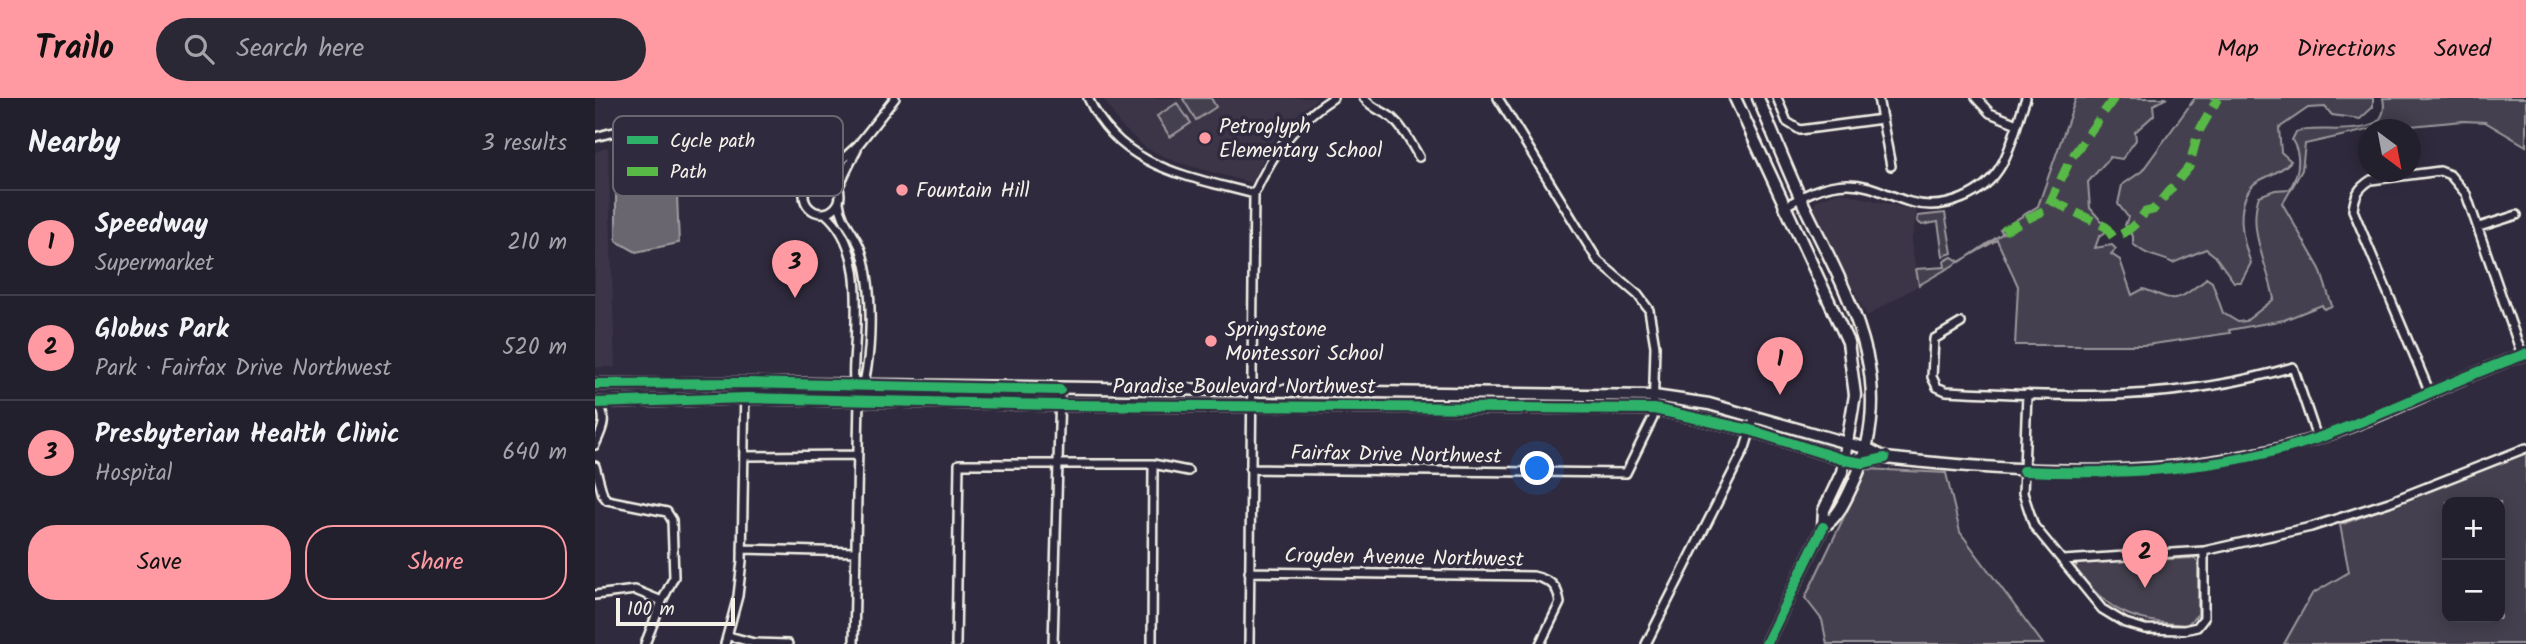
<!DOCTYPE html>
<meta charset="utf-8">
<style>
body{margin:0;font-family:Kalam,sans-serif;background:#2b2836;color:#f1f3f6}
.controls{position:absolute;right:21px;bottom:21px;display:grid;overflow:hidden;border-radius:14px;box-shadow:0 4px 18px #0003}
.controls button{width:63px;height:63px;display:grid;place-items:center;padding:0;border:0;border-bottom:2px solid #403e4a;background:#23202e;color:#f1f3f6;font:35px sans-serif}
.compass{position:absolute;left:1763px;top:21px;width:63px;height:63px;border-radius:50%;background:#23202e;box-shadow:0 4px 18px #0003;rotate:148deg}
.scale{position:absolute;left:21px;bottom:18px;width:119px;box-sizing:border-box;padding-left:7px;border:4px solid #f4f1e8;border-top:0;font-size:19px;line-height:24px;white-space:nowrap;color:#f4f1e8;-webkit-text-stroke:5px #2f2a3d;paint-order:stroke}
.you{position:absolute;left:943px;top:371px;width:24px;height:24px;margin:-18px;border:5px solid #fff;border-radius:50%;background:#1a73e8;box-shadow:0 0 0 10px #1a73e833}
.badge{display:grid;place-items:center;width:46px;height:46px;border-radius:50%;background:#ff9aa2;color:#111;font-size:23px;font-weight:700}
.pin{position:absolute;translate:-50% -58px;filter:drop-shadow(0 2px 4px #0008)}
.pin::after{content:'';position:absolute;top:37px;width:24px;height:21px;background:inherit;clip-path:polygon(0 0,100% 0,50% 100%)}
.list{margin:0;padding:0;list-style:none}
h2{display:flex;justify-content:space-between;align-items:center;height:91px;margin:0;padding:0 28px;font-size:30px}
h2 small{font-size:23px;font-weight:400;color:#a3a3aa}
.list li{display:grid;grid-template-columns:46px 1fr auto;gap:21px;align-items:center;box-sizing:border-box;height:105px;padding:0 28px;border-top:2px solid #403e4a}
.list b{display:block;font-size:26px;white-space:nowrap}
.list p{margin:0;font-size:23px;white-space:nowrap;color:#a3a3aa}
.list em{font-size:23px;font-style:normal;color:#a3a3aa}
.actions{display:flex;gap:14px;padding:21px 28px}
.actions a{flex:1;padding:16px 0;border:2px solid #ff9aa2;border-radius:28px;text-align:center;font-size:24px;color:#ff9aa2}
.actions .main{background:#ff9aa2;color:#111}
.icon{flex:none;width:38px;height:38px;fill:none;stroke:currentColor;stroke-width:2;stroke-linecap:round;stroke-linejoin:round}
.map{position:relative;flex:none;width:1931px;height:546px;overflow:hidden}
header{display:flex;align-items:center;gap:42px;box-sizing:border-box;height:98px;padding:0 35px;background:#ff9aa2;color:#111}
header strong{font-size:33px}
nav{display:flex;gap:38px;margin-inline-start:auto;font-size:24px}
.search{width:490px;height:63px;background:#2b2836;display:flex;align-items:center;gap:18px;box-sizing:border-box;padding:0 24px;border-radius:38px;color:#a3a3aa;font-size:26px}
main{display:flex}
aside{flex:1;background:#23202e}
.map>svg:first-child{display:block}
</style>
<header>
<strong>Trailo</strong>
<div class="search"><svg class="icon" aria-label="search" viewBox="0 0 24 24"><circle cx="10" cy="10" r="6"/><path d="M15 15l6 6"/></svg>Search here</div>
<nav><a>Map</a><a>Directions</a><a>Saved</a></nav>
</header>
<main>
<aside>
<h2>Nearby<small>3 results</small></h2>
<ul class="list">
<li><span class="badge">1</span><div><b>Speedway</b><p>Supermarket</p></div><em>210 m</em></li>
<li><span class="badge">2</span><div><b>Globus Park</b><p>Park · Fairfax Drive Northwest</p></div><em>520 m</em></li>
<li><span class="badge">3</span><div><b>Presbyterian Health Clinic</b><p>Hospital</p></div><em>640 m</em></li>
</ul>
<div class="actions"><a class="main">Save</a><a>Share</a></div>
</aside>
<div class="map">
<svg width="1931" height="546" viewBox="0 0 1931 546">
<rect width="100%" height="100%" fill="#2f2a3d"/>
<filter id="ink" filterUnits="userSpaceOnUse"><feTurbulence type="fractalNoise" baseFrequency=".0143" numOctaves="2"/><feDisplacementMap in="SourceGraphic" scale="14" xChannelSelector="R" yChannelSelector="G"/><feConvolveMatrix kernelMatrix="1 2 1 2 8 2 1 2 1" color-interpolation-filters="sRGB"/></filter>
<g filter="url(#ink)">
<path fill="#3b3647" d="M508 0H723L685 30 656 85 581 64 551 50 525 27Z
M13 49 20 269H0V54Z
M1245 94 1322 113 1316 145 1324 187 1272 218 1218 111 1221 102Z"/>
<path fill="#454050" stroke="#9c989c" stroke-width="2" fill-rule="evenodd" d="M590 0H616L621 9 601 22 588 1Z
M1481 0H1572L1558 7 1559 17 1540 34 1541 42 1527 61 1515 59 1493 84 1495 110 1514 132 1504 139 1500 150 1517 147 1521 151 1516 156 1525 162 1537 197 1548 191C1570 197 1577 209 1599 190 1604 186 1607 187 1611 180L1617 184 1628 215 1643 224 1651 223 1679 201C1673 167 1652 133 1664 98L1680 92 1695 91C1704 75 1707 58 1697 42L1701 34C1724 25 1798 47 1788 0H1931V48L1890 24 1868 23 1773 32 1710 46 1707 72 1690 102 1687 105 1725 171 1737 208 1729 211 1727 207 1689 222 1634 232 1635 235 1551 247H1420L1423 188 1402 142 1324 187 1321 171 1350 169 1349 163 1357 159 1365 164 1408 135 1405 132 1443 108Z
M1600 0H1778V9L1765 21 1737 17 1730 9 1713 10 1684 30 1686 54 1696 63C1685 76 1667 79 1659 86 1639 106 1647 142 1656 165L1646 184H1639L1620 158 1611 151 1578 165C1560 156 1556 161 1538 146V138L1530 127 1533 119 1523 106 1527 87 1547 73Z
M582 5 596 25 575 39 562 18Z
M1350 115 1357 155 1348 158 1343 124 1327 127 1322 123 1323 118Z
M1931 355V546H1689L1717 496 1754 474 1745 427ZM1852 404H1905V520H1852Z
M1272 371 1351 375 1365 434 1448 546H1232L1227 522 1210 500Z
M1599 460 1603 464V516L1592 527C1537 523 1514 516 1480 470L1483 465Z"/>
<path fill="#6a6670" stroke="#a19ea0" stroke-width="2" d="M57 43 80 48 84 145 41 154 21 143V61L30 48Z"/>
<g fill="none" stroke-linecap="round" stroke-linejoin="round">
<g stroke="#f4f1e8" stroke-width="12">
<path id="street" d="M493 0C525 70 593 78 659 96
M769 0C777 11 787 12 797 20 809 31 816 45 824 59
M1182 0 1192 24 1205 32 1287 21
M1283 0 1296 68
M1381 0 1395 15 1422 26
M0 39C61 20 137 26 190 63
M229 78 263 47 300 0
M209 97a18 18 0 1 1 36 0a18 18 0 1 1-36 0Z
M244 88 262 51
M209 92 190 63 201 65 221 79
M1188 110C1208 97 1229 86 1253 86 1277 86 1293 98 1315 104 1349 114 1390 97 1407 66 1418 46 1423 21 1431 0
M230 115C267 146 262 205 260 248 259 267 256 283 264 301 278 264 279 190 266 152 260 135 246 123 244 104
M1884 129 1922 117
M1366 225 1339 241 1337 279 1342 289 1351 293C1477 299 1576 305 1698 269L1722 340
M1835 295 1758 112C1760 97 1763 90 1776 82L1845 73 1855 77 1871 96 1927 257
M1432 296 1428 395 1439 428 1507 511 1530 525 1550 531 1589 532 1602 529 1609 520V453
M0 347C7 332 13 321 3 305
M149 358 261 357
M0 368 8 397 12 402 72 414 77 422 79 479 67 503 40 492 0 497
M655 371 1031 375 1058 320 1060 248 1054 212 1043 197 1003 163 903 0
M147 451 260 454
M1468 462 1609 453 1716 429 1794 404 1931 350
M654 474 938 478C955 482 963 487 965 505L945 546
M134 538 159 545 193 546
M50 546 67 503
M130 546 143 498 147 463 150 285
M259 546 264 301
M361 546 364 366H558L593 373
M458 546 465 292
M557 546 558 366
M654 546 659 96C678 55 699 25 738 0
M1051 546 1150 350 1159 321"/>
</g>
<g stroke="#f4f1e8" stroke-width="15">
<path id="secondary" d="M1140 0 1253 244 1260 297 1247 374 1229 412 1228 429
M1163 0C1177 33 1190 66 1205 99 1249 192 1308 281 1258 386 1250 403 1244 418 1228 429L1171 546
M0 286 150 285 1059 298 1114 306 1273 351 1290 360
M0 305 151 300 463 307 1059 311 1155 332 1249 362 1268 365 1290 360C1435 376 1578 384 1720 341 1792 318 1860 280 1931 256"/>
</g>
<use href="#street" stroke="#2f2a3d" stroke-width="7"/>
<use href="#secondary" stroke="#2f2a3d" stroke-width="10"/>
<path stroke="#58b947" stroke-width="9" stroke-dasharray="18 9" stroke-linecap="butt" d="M1457 103 1511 129 1518 139C1529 138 1544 124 1550 114L1558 112 1594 69 1603 35 1623 0
M1408 133 1452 111 1475 62 1519 0"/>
<g stroke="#2f2a3d" stroke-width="15">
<path id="cycleway" d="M0 286 150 285 465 292
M0 305 151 300 463 307 1059 311 1155 332 1249 362 1268 365 1290 360
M1428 373C1527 377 1629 373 1723 340 1794 315 1861 280 1931 256
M1171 546 1228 429"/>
</g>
<use href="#cycleway" stroke="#2db169" stroke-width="10"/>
</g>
</g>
<g fill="#ff9aa2" stroke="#2f2a3d" stroke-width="2.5">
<circle cx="610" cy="40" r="7"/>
<circle cx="307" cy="92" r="7"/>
<circle cx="616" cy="243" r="7"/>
</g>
<g text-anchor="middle" stroke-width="7" stroke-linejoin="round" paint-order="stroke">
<g font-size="21" fill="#f4f1e8" stroke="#2f2a3d" text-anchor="start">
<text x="624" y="35">Petroglyph<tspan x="624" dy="24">Elementary School</tspan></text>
<text x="321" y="99">Fountain Hill</text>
<text x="630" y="238">Springstone<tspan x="630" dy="24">Montessori School</tspan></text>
</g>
<g font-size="21" fill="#f4f1e8" stroke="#2f2a3d">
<text x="649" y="295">Paradise Boulevard Northwest</text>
<text transform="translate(801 356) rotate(1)" y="7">Fairfax Drive Northwest</text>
<text transform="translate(809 459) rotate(1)" y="7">Croyden Avenue Northwest</text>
</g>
</g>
<rect x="18" y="18" width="230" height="80" rx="10" fill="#2f2a3d" stroke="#6a6670" stroke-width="2"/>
<rect x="32" y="38" width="31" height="8" fill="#2db169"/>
<rect x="32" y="69" width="31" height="9" fill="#58b947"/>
<g font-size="19" fill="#f4f1e8">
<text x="75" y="49">Cycle path</text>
<text x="75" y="80">Path</text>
</g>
</svg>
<div class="controls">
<button>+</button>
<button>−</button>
</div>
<svg class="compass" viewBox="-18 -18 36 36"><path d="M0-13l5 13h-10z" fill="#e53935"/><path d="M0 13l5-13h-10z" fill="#a3a3aa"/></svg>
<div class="scale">100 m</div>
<div class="you"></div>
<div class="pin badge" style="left:1185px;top:297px">1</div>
<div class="pin badge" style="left:1550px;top:490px">2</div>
<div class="pin badge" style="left:200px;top:200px">3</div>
</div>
</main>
